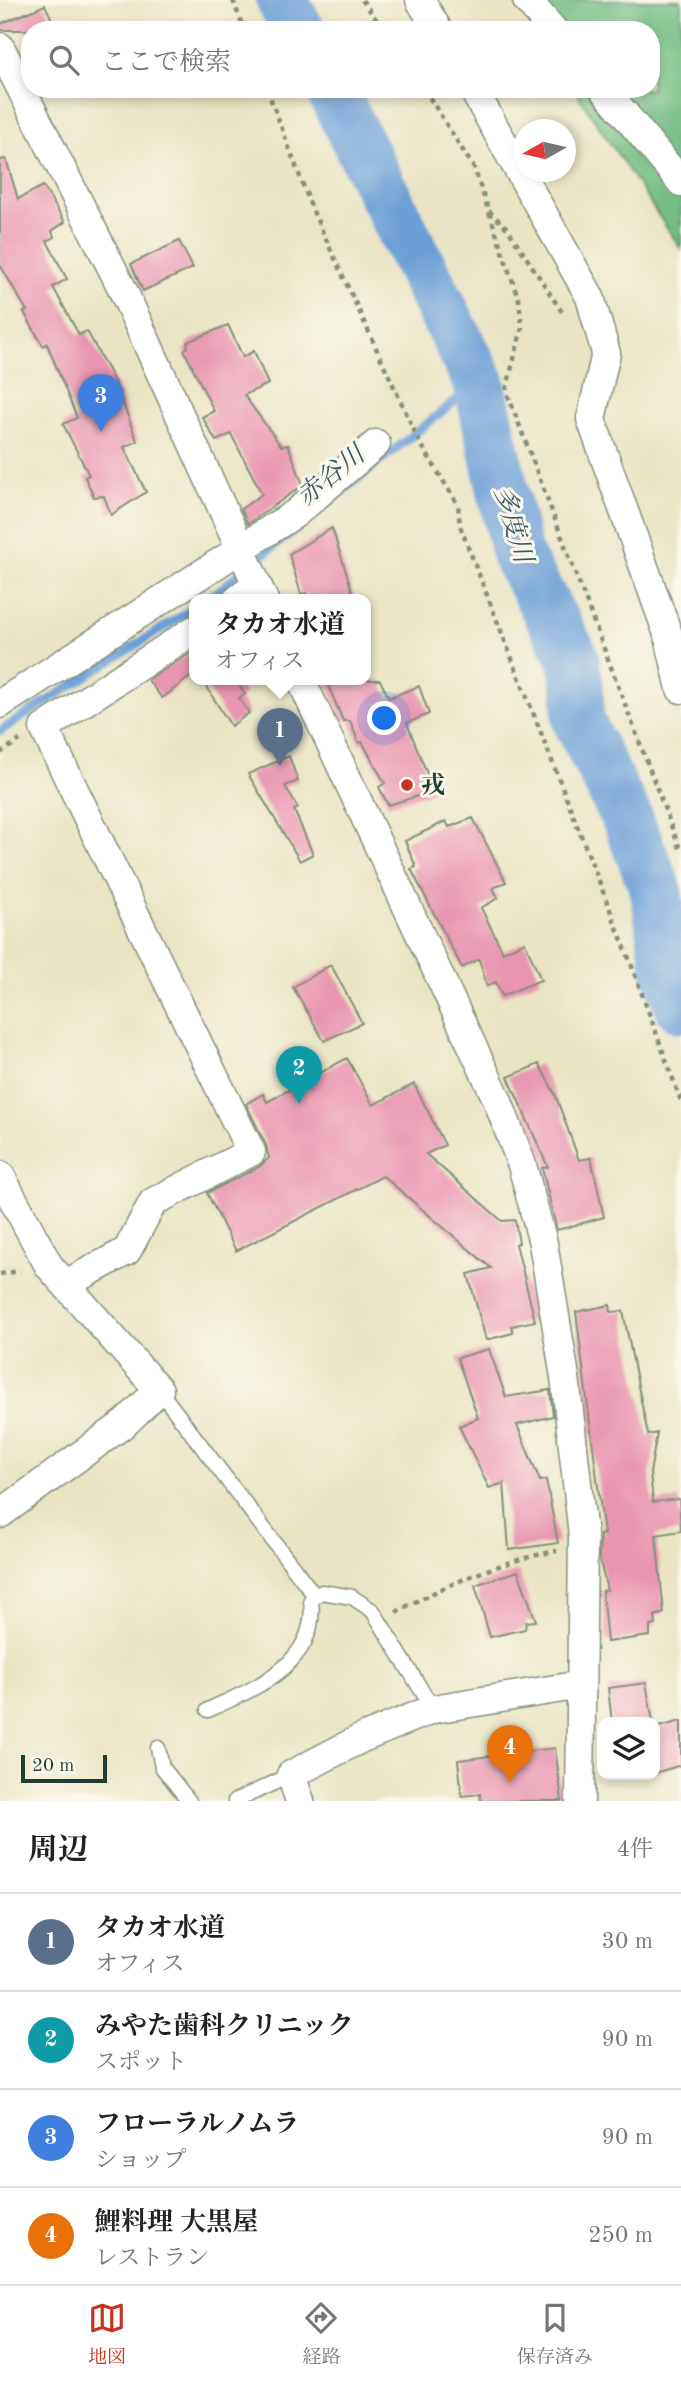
<!DOCTYPE html>
<html lang="ja">
<meta charset="utf-8">
<style>
body{margin:0;font-family:"Old Standard TT","Noto Serif JP",serif;background:#f2f2f2;color:#222}
.controls{position:absolute;right:21px;bottom:21px;display:grid;overflow:hidden;border-radius:14px;box-shadow:0 4px 10px #0003}
.controls button{width:63px;height:63px;display:grid;place-items:center;padding:0;border:0;border-bottom:2px solid #e0e0e0;background:#fff;color:#222;font:35px sans-serif}
.compass{position:absolute;left:513px;top:119px;width:63px;height:63px;border-radius:50%;background:#fff;box-shadow:0 4px 10px #0003;rotate:262deg}
.scale{position:absolute;left:21px;bottom:18px;width:86px;box-sizing:border-box;padding-left:7px;border:4px solid #1f3d34;border-top:0;font-size:19px;line-height:24px;white-space:nowrap;color:#1f3d34;-webkit-text-stroke:5px #fbf7ec;paint-order:stroke}
.you{position:absolute;left:385px;top:719px;width:24px;height:24px;margin:-18px;border:5px solid #fff;border-radius:50%;background:#1a73e8;box-shadow:0 0 0 10px #1a73e833}
.badge{display:grid;place-items:center;width:46px;height:46px;border-radius:50%;background:#c8321e;color:#fff;font-size:23px;font-weight:700}
.pin{position:absolute;translate:-50% -58px;filter:drop-shadow(0 2px 4px #0008)}
.pin::after{content:'';position:absolute;top:37px;width:24px;height:21px;background:inherit;clip-path:polygon(0 0,100% 0,50% 100%)}
.popup{position:absolute;left:189px;top:594px;width:182px;height:91px;box-sizing:border-box;display:grid;place-content:center;border-radius:14px;background:#fff;filter:drop-shadow(0 2px 5px #0005);font-size:23px;white-space:nowrap;color:#767676}
.popup b{font-size:26px;color:#222}
.popup::after{content:'';position:absolute;left:50%;top:100%;margin-left:-14px;border:14px solid transparent;border-top-color:#fff}
.list{margin:0;padding:0;list-style:none}
h2{display:flex;justify-content:space-between;align-items:center;height:91px;margin:0;padding:0 28px;font-size:30px}
h2 small{font-size:23px;font-weight:400;color:#767676}
.list li{display:grid;grid-template-columns:46px 1fr auto;gap:21px;align-items:center;box-sizing:border-box;height:98px;padding:0 28px;border-top:2px solid #e0e0e0}
.list b{display:block;font-size:26px;white-space:nowrap}
.list p{margin:0;font-size:23px;white-space:nowrap;color:#767676}
.list em{font-size:23px;font-style:normal;color:#767676}
.icon{flex:none;width:38px;height:38px;fill:none;stroke:currentColor;stroke-width:2;stroke-linecap:round;stroke-linejoin:round}
.map{position:relative;flex:none;width:681px;height:1801px;overflow:hidden}
.search{position:absolute;background:#fff;box-shadow:0 4px 10px #0003;left:21px;right:21px;top:21px;height:77px;display:flex;align-items:center;gap:18px;box-sizing:border-box;padding:0 24px;border-radius:28px;color:#767676;font-size:26px}
.sheet{height:483px;background:#fff}
nav{display:flex;justify-content:space-around;align-items:center;box-sizing:border-box;height:98px;border-top:2px solid #e0e0e0;background:#fff;font-size:19px;color:#767676}
nav a{display:grid;justify-items:center;gap:4px}
nav .on{color:#c8321e}
.map>svg:first-child{display:block}
</style>
<div class="map">
<svg width="681" height="1801" viewBox="0 0 681 1801">
<rect width="100%" height="100%" fill="#fbf7ec"/>
<filter id="ink" filterUnits="userSpaceOnUse"><feTurbulence type="fractalNoise" baseFrequency=".0143" numOctaves="2"/><feDisplacementMap in="SourceGraphic" scale="14" xChannelSelector="R" yChannelSelector="G"/><feConvolveMatrix kernelMatrix="1 2 1 2 8 2 1 2 1" color-interpolation-filters="sRGB"/></filter>
<filter id="wash" filterUnits="userSpaceOnUse"><feTurbulence type="fractalNoise" baseFrequency=".00686" numOctaves="4" result="noise"/><feDisplacementMap in="SourceGraphic" scale="28" xChannelSelector="R" yChannelSelector="G"/><feGaussianBlur stdDeviation="1.57" result="paint"/><feColorMatrix in="noise" values="0 0 0 0 0 0 0 0 0 0 0 0 0 0 0 0 0 1.4 0 .05"/><feComposite in="paint" operator="in"/></filter>
<g filter="url(#wash)">
<rect width="100%" height="100%" fill="#eae4c4"/>
<path fill="#74be86" stroke="#4a7e5d" stroke-width="2" d="M514 0H681V249L574 89H651V30H534Z"/>
<g fill="none" stroke-linecap="round" stroke-linejoin="round">
<path stroke="#6b9fd7" stroke-width="9" d="M328 503 479 382
M207 600 298 527
M0 731 194 608"/>
<path stroke="#6b9fd7" stroke-width="52" d="M282 0 299 30
M331 89 479 382 517 554 573 657 578 690V720L627 818 656 890 668 973 681 1007"/>
</g>
<g id="blocks">
<path fill="#e995b1" d="M45 5 57 30H0V24Z
M6 159 18 199 43 186 65 222 52 231 54 237 47 241 67 279 53 287 79 335 87 331 116 385 137 441 124 447 146 492 111 515 104 496 94 497 85 477 89 475 63 424 77 418 47 344 43 346 24 312 27 311 0 265V160Z
M179 241 193 268 143 291 131 264Z
M228 325 243 357 254 351 268 384 244 395 281 446 288 445 303 485 248 524 241 509 262 494 231 434 216 441 202 417 214 411 184 350 188 347 187 342Z
M332 528 355 600H310L307 593 301 594 289 554Z
M194 651V674L162 698 148 680Z
M202 680H235L245 694 239 698 249 713 231 726Z
M326 680H380L389 698 419 686 429 714 407 723 434 791 388 805 379 787 385 783 362 742 359 743 350 721H343Z
M289 756 298 781 285 786 298 808 294 810 313 854 300 861 248 774Z
M473 818 506 882 493 888 498 898 481 908 503 952 525 942 541 980 502 996 496 982 487 986 479 959 462 968 411 869 416 867 405 841 446 821 449 827Z
M331 965 362 1023 324 1041 293 987Z
M347 1058 373 1105 414 1084 445 1145 426 1154 502 1221 515 1220 519 1243 516 1244 535 1321 511 1326 513 1333 486 1340 468 1274 491 1268 383 1176 236 1251 207 1193 259 1167 269 1158 266 1145 246 1104 263 1094 267 1102Z
M539 1064 555 1094 579 1160 591 1158 604 1217 557 1230 542 1168 548 1167 508 1077Z
M610 1305 611 1312 623 1311 648 1435 657 1433 650 1473 653 1502 679 1499 681 1531 656 1535 664 1613 655 1616 656 1625 650 1626V1636L607 1642 602 1591 607 1590 599 1557 600 1535 604 1534 576 1312Z
M489 1349 506 1397 550 1390 553 1416 517 1425 540 1481 546 1480 558 1543 509 1550 504 1483 489 1488 459 1426 478 1418 457 1358Z
M518 1571 536 1621 526 1622 525 1629 490 1637 475 1585Z
M646 1683 653 1722H612L608 1688Z
M681 1721V1765L655 1773V1728Z
M555 1748 562 1801H481L480 1794 462 1796 458 1760Z"/>
</g>
</g>
<g filter="url(#ink)">
<use href="#blocks" fill-opacity="0" stroke="#84907c" stroke-width="2"/>
<g fill="none" stroke-linecap="round" stroke-linejoin="round">
<g stroke="#84907c" stroke-width="17">
<path id="service" d="M159 1390 315 1596 322 1592 352 1597 373 1611 433 1709
M208 1710C256 1688 319 1663 311 1600L315 1596
M158 1748 162 1767 189 1801
M235 1801 291 1775"/>
</g>
<g stroke="#84907c" stroke-width="31">
<path id="minor" d="M420 0 438 30
M527 0 553 30
M0 47 121 286 264 600
M473 89 590 297 606 353 591 419 669 637 681 689
M604 89 681 182
M237 600 257 585
M301 680 497 1099 522 1165 543 1243 565 1377 583 1535 580 1801
M0 704 296 513 376 444
M0 1175 49 1266 159 1390 125 1423 0 1514
M66 1284 127 1251 153 1202 251 1152 44 728 194 630
M300 1801 291 1775 360 1739 433 1709 581 1685"/>
</g>
<path stroke="#84907c" stroke-width="4.5" stroke-dasharray="5 5" stroke-linecap="butt" d="M233 0 244 30
M362 0 384 30
M267 89 312 209 419 441 458 505 460 526 627 953 681 1101
M424 89 474 168 519 300 522 328 506 390 681 852
M489 211 507 228 564 315
M0 753 20 740
M0 1274 20 1271
M396 1612C446 1585 500 1561 557 1551"/>
<use href="#service" stroke="#fff" stroke-width="14"/>
<use href="#minor" stroke="#fff" stroke-width="28"/>
</g>
</g>
<circle fill="#c8321e" stroke="#fbf7ec" stroke-width="2.5" cx="407" cy="785" r="7"/>
<g text-anchor="middle" stroke-width="6" stroke-linejoin="round" paint-order="stroke">
<g font-size="24" font-weight="bold" fill="#1f3d34" stroke="#fbf7ec" text-anchor="start">
<text x="421" y="793">戎</text>
</g>
<g font-size="26" font-style="italic" fill="#365a65" stroke="#fbf7ec">
<text transform="translate(330 475) rotate(-39)" y="9">赤谷川</text>
<text transform="translate(514 524) rotate(74)" y="9">多度川</text>
</g>
</g>
</svg>
<div class="controls">
<button><svg class="icon" aria-label="layers" viewBox="0 0 24 24"><path d="M12 4l9 5-9 5-9-5zM3 14l9 5 9-5"/></svg></button>
</div>
<svg class="compass" viewBox="-18 -18 36 36"><path d="M0-13l5 13h-10z" fill="#e53935"/><path d="M0 13l5-13h-10z" fill="#767676"/></svg>
<div class="scale">20 m</div>
<div class="you"></div>
<div class="pin badge" style="left:280px;top:766px;background:#5c6f8a">1</div>
<div class="popup"><b>タカオ水道</b>オフィス</div>
<div class="pin badge" style="left:299px;top:1104px;background:#0f9aa8">2</div>
<div class="pin badge" style="left:101px;top:432px;background:#3f7fe0">3</div>
<div class="pin badge" style="left:510px;top:1783px;background:#e8710a">4</div>
<div class="search"><svg class="icon" aria-label="search" viewBox="0 0 24 24"><circle cx="10" cy="10" r="6"/><path d="M15 15l6 6"/></svg>ここで検索</div>
</div>
<section class="sheet">
<h2>周辺<small>4件</small></h2>
<ul class="list">
<li><span class="badge" style="background:#5c6f8a">1</span><div><b>タカオ水道</b><p>オフィス</p></div><em>30 m</em></li>
<li><span class="badge" style="background:#0f9aa8">2</span><div><b>みやた歯科クリニック</b><p>スポット</p></div><em>90 m</em></li>
<li><span class="badge" style="background:#3f7fe0">3</span><div><b>フローラルノムラ</b><p>ショップ</p></div><em>90 m</em></li>
<li><span class="badge" style="background:#e8710a">4</span><div><b>鯉料理 大黒屋</b><p>レストラン</p></div><em>250 m</em></li>
</ul>
</section>
<nav>
<a class="on"><svg class="icon" aria-label="map" viewBox="0 0 24 24"><path d="M3 6l6-2 6 2 6-2v14l-6 2-6-2-6 2zM9 4v14M15 6v14"/></svg>地図</a>
<a><svg class="icon" aria-label="directions" viewBox="0 0 24 24"><path d="M12 3l9 9-9 9-9-9zM9 14v-3h6M13 9l2 2-2 2"/></svg>経路</a>
<a><svg class="icon" aria-label="saved" viewBox="0 0 24 24"><path d="M7 4h10v16l-5-4-5 4z"/></svg>保存済み</a>
</nav>
